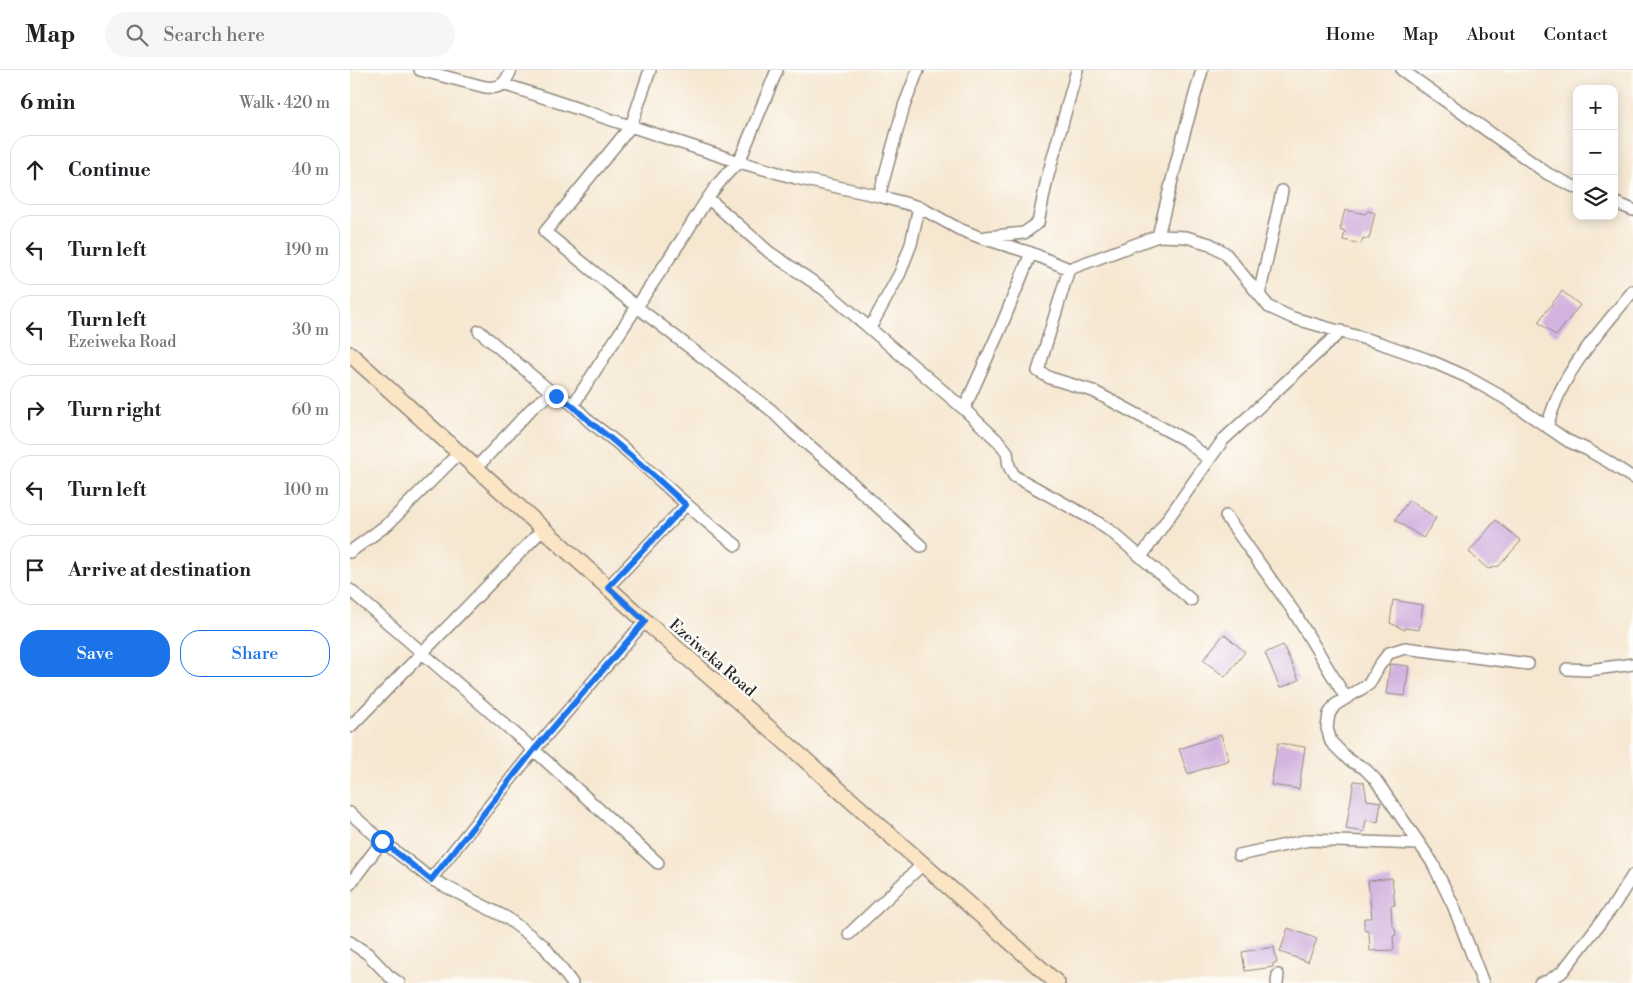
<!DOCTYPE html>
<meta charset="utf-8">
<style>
body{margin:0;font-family:"Libre Bodoni",serif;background:#f6f6f6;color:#202124}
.controls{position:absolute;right:15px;top:15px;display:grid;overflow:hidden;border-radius:10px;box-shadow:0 2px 12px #0003}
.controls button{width:45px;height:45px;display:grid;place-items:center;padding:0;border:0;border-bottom:1px solid #e0e0e0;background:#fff;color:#202124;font:25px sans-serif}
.stop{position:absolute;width:15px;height:15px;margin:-11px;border:4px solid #1a73e8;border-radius:50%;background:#fff}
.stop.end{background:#1a73e8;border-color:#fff;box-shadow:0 1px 5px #0008}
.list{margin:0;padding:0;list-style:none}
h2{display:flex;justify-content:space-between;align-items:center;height:65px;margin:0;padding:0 20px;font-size:21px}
h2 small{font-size:16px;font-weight:400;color:#757577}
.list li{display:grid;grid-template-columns:32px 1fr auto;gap:15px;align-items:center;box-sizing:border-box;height:70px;margin:0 10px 10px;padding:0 10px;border:1px solid #e0e0e0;border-radius:20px}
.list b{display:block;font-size:19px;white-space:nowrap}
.list p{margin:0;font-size:16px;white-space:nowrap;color:#757577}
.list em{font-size:16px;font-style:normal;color:#757577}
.actions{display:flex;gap:10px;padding:15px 20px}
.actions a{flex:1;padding:11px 0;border:1px solid #1a73e8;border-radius:20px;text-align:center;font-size:18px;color:#1a73e8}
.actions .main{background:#1a73e8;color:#fff}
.icon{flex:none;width:28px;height:28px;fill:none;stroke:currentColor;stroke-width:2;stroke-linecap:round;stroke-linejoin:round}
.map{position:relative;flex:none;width:1283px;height:913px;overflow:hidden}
header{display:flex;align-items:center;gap:30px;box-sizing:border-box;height:70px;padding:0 25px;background:#fff;border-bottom:1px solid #e0e0e0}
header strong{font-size:24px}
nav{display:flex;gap:28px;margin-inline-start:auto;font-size:18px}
.search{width:350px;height:45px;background:#f6f6f6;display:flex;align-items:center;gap:12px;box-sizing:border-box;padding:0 18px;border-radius:28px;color:#757577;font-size:19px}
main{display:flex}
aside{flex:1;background:#fff}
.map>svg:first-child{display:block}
</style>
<header>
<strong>Map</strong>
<div class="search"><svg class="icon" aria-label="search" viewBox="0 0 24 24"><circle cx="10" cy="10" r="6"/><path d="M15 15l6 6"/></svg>Search here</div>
<nav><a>Home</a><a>Map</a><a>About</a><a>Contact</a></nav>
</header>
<main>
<aside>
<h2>6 min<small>Walk · 420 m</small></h2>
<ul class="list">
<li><svg class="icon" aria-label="ahead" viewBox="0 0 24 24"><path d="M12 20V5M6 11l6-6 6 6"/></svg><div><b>Continue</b></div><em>40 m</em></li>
<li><svg class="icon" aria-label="left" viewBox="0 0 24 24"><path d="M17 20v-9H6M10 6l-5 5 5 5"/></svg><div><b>Turn left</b></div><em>190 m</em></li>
<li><svg class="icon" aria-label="left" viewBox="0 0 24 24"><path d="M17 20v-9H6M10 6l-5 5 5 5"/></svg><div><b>Turn left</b><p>Ezeiweka Road</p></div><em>30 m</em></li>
<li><svg class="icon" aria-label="right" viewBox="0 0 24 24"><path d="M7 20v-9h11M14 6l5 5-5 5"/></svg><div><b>Turn right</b></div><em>60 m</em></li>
<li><svg class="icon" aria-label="left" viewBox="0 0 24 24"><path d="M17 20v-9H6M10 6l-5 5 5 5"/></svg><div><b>Turn left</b></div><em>100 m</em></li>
<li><svg class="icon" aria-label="arrive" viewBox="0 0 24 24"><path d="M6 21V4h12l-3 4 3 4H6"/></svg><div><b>Arrive at destination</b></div></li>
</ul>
<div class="actions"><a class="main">Save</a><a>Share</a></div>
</aside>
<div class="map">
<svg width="1283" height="913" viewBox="0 0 1283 913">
<rect width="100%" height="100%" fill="#fdfcf7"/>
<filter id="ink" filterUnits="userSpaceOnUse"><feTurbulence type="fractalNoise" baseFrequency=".02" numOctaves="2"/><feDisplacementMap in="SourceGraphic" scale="10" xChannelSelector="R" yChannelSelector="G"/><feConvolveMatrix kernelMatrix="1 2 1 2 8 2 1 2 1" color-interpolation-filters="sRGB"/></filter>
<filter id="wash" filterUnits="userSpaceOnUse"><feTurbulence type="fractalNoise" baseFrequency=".0096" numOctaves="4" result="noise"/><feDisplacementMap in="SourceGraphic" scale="20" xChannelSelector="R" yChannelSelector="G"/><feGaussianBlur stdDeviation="1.12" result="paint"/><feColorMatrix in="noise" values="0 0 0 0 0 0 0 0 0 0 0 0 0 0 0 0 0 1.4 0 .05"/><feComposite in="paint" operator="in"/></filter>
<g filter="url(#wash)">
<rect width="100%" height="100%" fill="#f6e7d1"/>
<g id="blocks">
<path fill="#d3b4e0" d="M995 140 1015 144 1018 141 1025 143 1019 169 1013 168 1011 174 993 170 995 161 990 160Z
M1212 221 1230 235 1206 266 1188 252Z
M1059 430 1086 448 1073 468 1045 450Z
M1146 450 1171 471 1149 496 1138 499 1119 482Z
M1043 530 1073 535 1069 560 1055 558V560L1040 553Z
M874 564 895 582 875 607 853 590Z
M933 575 949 610 930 618 915 583Z
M1040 594 1059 596 1055 626 1036 624Z
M871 665 879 690 838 704 829 679Z
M928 673 955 677 949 719 921 715Z
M1004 711 1014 712 1017 730 1031 732 1028 752 1016 750 1014 762 996 759Z
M1042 808 1045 835 1041 836 1042 855 1045 858 1046 865 1043 866 1044 880 1020 881 1019 862 1014 860V848H1022L1018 811Z
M938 858 967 869 958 892 930 882Z
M924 877 927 893H923V897L895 901 892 882Z"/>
</g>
</g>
<g filter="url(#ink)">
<use href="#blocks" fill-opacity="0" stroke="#90897e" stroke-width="1"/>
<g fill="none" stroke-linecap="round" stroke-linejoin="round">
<g stroke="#90897e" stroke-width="14">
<path id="street" d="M70 0 135 17C151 19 155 14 161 0
M300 0 281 56 195 162 287 237 421 340 444 363 480 393 571 476
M1052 0 1198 104 1227 118
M153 14 389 92 446 108 529 126 569 137 609 159 629 167 681 183 719 199 808 166 836 167 860 174 875 183 919 237 943 248 1030 273 1076 289 1115 306 1156 329 1218 371 1236 379 1257 391 1283 408
M529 126 554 36 568 0
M359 129 419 182 475 220 614 339 650 373 657 382 659 396 664 406 744 450 763 463 841 530
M1264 132 1283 140
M808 166 831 74 852 0
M636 167 674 163 688 153 697 109 727 0
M719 199 688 301 700 308 743 321 837 371 859 390
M909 225 932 121
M520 258 550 203 561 174 569 137
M129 261 206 326
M223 335C259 279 295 224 332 169 349 143 365 112 389 92L427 0
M614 339 651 257 681 183
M1197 356C1202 340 1208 324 1216 310 1234 278 1260 249 1283 221
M126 398 184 336C191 331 198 324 208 327 222 330 230 343 240 352 253 362 267 372 279 383 315 414 348 447 386 475
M876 446 944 542 996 628
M0 482 38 454 109 383
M791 487 873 370 991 261
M258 517 336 435
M0 520 184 680 308 793
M1217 599 1239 600 1283 594
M0 657 193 459
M0 743 32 771 81 809 157 848 194 876 222 913
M889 785 959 770 1069 774
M81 809 184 680 295 551
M0 814 32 771
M499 864 573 794
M0 872 18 884 39 906 49 913
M927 913 928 905
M1133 913 1103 835 1082 792 1025 709 1014 698 999 690 981 672 977 658 979 644 985 635 1019 614 1029 596 1039 583 1055 578 1178 594
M1190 913 1198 911 1212 902 1264 835 1283 805"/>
</g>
<g stroke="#90897e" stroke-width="18">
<path id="secondary" d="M0 284 295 551 434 671 707 913"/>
</g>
<use href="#street" stroke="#fff" stroke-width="11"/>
<use href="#secondary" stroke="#fce5c4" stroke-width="15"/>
</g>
</g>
<g fill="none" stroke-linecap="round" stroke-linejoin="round" filter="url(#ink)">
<path stroke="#1a73e8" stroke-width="6" d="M32 771 81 810 184 680 295 551 258 517 336 435C305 406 273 378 239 351 227 341 221 332 206 326"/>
</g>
<g text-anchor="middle" stroke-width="5" stroke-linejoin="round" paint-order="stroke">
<g font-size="16" fill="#2b2b2b" stroke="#fdfcf7">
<text transform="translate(363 587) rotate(41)" y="6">Ezeiweka Road</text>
</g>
</g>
</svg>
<div class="controls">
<button>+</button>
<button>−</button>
<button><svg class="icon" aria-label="layers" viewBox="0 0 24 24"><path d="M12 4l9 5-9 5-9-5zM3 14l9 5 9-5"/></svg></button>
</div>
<div class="stop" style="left:32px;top:771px"></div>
<div class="stop end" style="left:206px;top:326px"></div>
</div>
</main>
